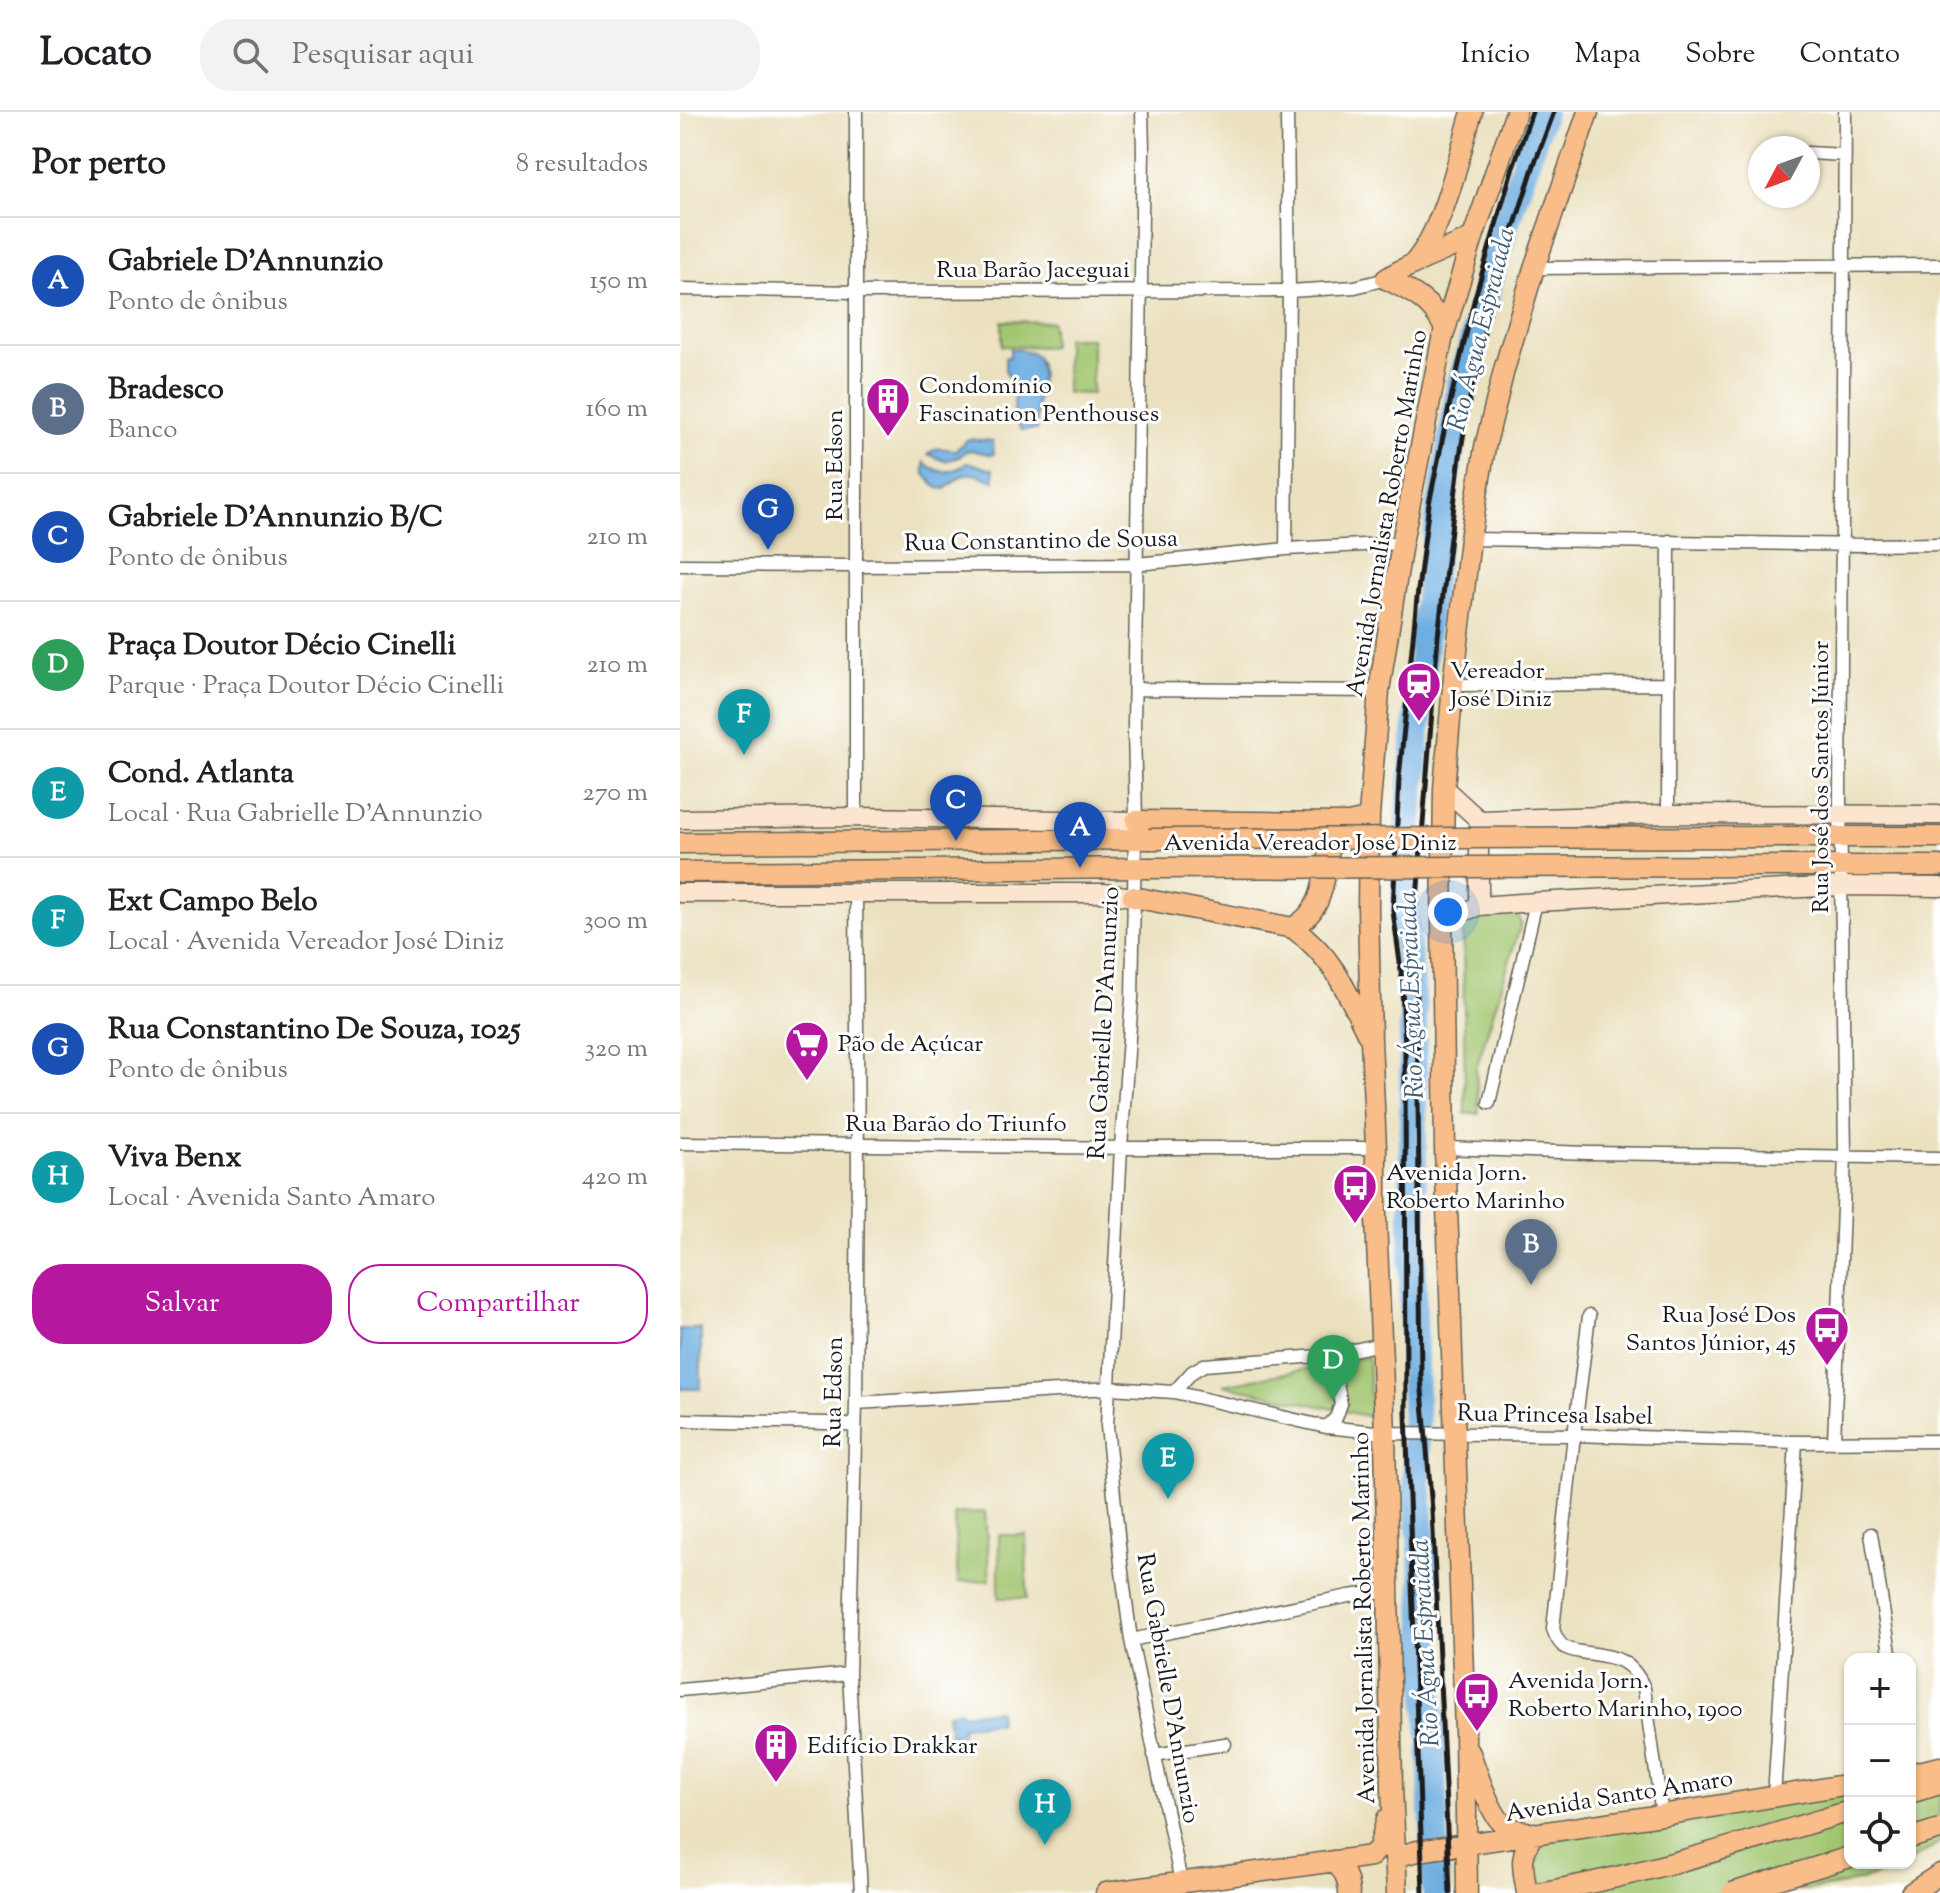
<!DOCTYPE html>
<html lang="pt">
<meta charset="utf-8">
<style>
body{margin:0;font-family:"Sorts Mill Goudy",serif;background:#f2f2f2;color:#202124}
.controls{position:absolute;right:24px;bottom:24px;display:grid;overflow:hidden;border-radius:16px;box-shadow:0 2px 6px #0004}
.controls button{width:72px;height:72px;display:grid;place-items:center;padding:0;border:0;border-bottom:2px solid #e0e0e0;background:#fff;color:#202124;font:40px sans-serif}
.compass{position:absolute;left:1068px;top:24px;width:72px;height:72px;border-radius:50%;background:#fff;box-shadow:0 2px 6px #0004;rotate:229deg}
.you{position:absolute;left:768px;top:800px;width:28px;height:28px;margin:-20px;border:6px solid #fff;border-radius:50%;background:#1a73e8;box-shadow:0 0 0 12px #1a73e833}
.badge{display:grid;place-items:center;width:52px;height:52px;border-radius:50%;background:#b5179e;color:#fff;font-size:26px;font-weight:700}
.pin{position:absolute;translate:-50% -66px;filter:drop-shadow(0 2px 4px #0008)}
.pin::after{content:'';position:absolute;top:42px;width:28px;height:24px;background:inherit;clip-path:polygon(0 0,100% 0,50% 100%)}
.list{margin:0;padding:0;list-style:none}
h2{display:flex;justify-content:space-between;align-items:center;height:104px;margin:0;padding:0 32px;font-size:34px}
h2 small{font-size:26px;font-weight:400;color:#757577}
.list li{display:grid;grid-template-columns:52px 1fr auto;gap:24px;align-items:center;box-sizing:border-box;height:128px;padding:0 32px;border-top:2px solid #e0e0e0}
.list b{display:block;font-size:30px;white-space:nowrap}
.list p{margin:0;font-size:26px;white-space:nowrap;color:#757577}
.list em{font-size:26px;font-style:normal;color:#757577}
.actions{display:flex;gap:16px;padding:24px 32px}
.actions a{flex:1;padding:18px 0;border:2px solid #b5179e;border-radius:32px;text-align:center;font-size:28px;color:#b5179e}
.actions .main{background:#b5179e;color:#fff}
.icon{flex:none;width:44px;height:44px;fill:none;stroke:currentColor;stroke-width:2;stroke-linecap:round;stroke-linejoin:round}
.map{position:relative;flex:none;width:1260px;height:1781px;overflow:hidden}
header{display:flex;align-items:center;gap:48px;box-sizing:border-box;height:112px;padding:0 40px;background:#fff;border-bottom:2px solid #e0e0e0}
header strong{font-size:38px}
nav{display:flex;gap:44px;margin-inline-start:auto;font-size:28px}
.search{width:560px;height:72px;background:#f2f2f2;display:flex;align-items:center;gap:20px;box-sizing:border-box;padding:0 28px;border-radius:32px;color:#757577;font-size:30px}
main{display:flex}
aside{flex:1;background:#fff}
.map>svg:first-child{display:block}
</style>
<header>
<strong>Locato</strong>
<div class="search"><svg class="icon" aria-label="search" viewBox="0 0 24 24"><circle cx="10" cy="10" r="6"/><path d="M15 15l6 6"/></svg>Pesquisar aqui</div>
<nav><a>Início</a><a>Mapa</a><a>Sobre</a><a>Contato</a></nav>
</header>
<main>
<aside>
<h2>Por perto<small>8 resultados</small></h2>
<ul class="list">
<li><span class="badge" style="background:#1a4fb4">A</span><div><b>Gabriele D'Annunzio</b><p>Ponto de ônibus</p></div><em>150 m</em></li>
<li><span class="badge" style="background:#5c6f8a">B</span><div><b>Bradesco</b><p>Banco</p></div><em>160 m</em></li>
<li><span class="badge" style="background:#1a4fb4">C</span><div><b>Gabriele D'Annunzio B/C</b><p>Ponto de ônibus</p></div><em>210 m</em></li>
<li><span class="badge" style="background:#2e9e5b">D</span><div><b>Praça Doutor Décio Cinelli</b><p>Parque · Praça Doutor Décio Cinelli</p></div><em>210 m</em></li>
<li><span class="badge" style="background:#0f9aa8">E</span><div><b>Cond. Atlanta</b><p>Local · Rua Gabrielle D'Annunzio</p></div><em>270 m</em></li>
<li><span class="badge" style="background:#0f9aa8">F</span><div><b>Ext Campo Belo</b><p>Local · Avenida Vereador José Diniz</p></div><em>300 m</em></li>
<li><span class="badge" style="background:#1a4fb4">G</span><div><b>Rua Constantino De Souza, 1025</b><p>Ponto de ônibus</p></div><em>320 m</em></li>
<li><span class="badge" style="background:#0f9aa8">H</span><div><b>Viva Benx</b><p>Local · Avenida Santo Amaro</p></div><em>420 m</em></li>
</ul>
<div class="actions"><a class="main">Salvar</a><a>Compartilhar</a></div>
</aside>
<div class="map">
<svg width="1260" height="1781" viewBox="0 0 1260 1781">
<rect width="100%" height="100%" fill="#fff"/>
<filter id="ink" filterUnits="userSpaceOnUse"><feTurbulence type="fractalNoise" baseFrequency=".0125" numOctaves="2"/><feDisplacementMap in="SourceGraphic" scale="16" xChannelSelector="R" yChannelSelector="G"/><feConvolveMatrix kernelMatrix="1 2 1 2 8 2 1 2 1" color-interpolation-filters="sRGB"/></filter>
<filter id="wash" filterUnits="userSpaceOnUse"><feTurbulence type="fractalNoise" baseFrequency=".006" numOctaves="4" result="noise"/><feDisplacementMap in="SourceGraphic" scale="32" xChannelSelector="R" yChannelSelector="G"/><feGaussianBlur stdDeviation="1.8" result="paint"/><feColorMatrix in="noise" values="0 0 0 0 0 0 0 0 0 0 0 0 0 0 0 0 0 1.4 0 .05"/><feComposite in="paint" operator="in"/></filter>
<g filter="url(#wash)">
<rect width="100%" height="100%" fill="#ebe1bf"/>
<path fill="#a2c670" stroke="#5f7146" stroke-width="2" d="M322 209 372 210V235L322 234Z
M386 226H412V282L386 281Z
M799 796H835L841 811 796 957 799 1001 785 1002 783 807Z
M688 1245 691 1305 543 1273Z
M305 1400 310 1468 278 1470 274 1402Z
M319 1423H346L347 1486H319Z
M1260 1661V1730L1230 1749V1666Z
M1170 1676V1751H1227C1167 1781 1093 1781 1024 1781 969 1781 913 1781 858 1781L854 1735 856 1730Z"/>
<path fill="#6eaee1" stroke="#45657e" stroke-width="2" d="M330 237C367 237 360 255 360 284L357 285V318H341L334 303V276L325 258V245H330Z
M288 327 313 329 314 342 312 343 291 338 286 339 279 345 264 349 248 342C261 332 262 338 276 338Z
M244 350C256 361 266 362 281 355 283 354 285 352 287 351 296 350 304 358 313 357L314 369C286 359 288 357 265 377L258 376 253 372 244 361Z
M0 1217H21V1277H0Z
M318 1598 319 1610 282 1614V1622L270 1623 267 1601 280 1599 281 1602Z"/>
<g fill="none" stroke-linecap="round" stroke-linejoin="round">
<path stroke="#6eaee1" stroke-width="28" d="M756 1781 751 1629 743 1447 737 1373 733 1199V898L724 800 729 705 746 509 761 394 780 278 825 112 862 0"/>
</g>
</g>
<g filter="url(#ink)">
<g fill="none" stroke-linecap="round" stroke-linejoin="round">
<g stroke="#646155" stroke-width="15">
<path id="street" d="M176 0V705
M1128 41 1165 43
M854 156 1260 153
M0 177 176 180 609 179 675 175 706 167
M790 427 1185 433 1260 432
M606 437 609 179 607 0
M0 453 176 454 457 452 606 437 722 431
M773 573 989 572
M455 577 699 579
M988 702 989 429
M456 709 454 615 463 38 462 0
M455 727 452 886 441 1035 427 1314 441 1452 451 1528 501 1770
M176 780 178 1057 176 1291 169 1562 181 1781
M809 991 856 790
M0 1031 452 1036H696
M765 1036 909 1041 1260 1046
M909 1204 894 1323 873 1517C875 1523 878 1530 883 1534 888 1538 894 1539 901 1540 932 1545 950 1544 964 1576L982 1703
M494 1280 512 1260 524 1253 651 1243 701 1232
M176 1291 430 1276 494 1280 646 1315 705 1321 894 1323 1116 1330 1260 1329
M0 1308 147 1311 175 1314
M646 1315 656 1306 661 1292 651 1243
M1154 1330 1165 1044 1160 685 1165 0
M1191 1422 1211 1547
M451 1528 669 1484 709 1479
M0 1578 169 1562
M474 1643 545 1632
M1094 1685 1116 1330"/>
</g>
<g stroke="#646155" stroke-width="21">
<path id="secondary" d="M764 676 799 708 988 702 1260 703
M0 707 176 705 456 709 455 724
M0 781H424L453 785
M799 794V714
M762 808 799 794 856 790 1161 774 1260 775"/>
</g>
<g stroke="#646155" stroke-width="23">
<path id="primary" d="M735 150C764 116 779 43 792 0
M706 167C733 149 764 140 793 125
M706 167C731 179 753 190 765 217
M456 709 668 711 682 708 689 704
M1110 725H1260
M0 731 468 727
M1110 754H1260
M0 760 468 756
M453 785 613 816C654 845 667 880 688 923
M613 816C621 811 630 803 635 794 643 782 650 740 649 725 649 718 648 719 645 713
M790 1641C796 1658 809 1699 822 1711 829 1717 838 1718 846 1720
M1230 1662 1260 1655
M1230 1681 1260 1672
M715 1745 738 1739 982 1703 1170 1672
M653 1749C665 1759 668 1766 669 1781
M426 1781 691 1744 699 1736 707 1707
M717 1781 712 1676 705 1321 696 1107V1036L691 928 688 796 689 704 699 579 722 431 762 228 793 125 836 0
M787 1781 785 1620 765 1036 762 808 764 676 773 573 790 427 805 335 824 258 854 156 908 0
M847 1781C843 1754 838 1746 854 1721
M1231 1781 1260 1762"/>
</g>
<use href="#street" stroke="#fff" stroke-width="12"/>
<use href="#secondary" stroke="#fce5cf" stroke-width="18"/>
<use href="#primary" stroke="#f8bd88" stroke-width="20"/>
<path stroke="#1c1c1c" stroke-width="5" d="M743 1781 726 1300 725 932 721 858 713 799 719 666 737 486 749 392 771 286 794 189 831 61 852 0
M770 1781 752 1398 741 1266 736 799 758 524 780 344 788 295 806 212 822 153 854 53 874 0"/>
<g stroke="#646155" stroke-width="23" stroke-linecap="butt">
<path id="primary-bridge" d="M468 727 1110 725
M468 756 1110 754
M1230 1726 1260 1717
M858 1781C964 1763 1067 1730 1170 1699
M1052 1781 1170 1745"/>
</g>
<use href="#primary-bridge" stroke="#f8bd88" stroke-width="20"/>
</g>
</g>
<defs>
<g id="building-pin" transform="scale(2.3)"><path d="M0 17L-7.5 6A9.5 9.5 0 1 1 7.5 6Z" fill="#b5179e" stroke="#fff"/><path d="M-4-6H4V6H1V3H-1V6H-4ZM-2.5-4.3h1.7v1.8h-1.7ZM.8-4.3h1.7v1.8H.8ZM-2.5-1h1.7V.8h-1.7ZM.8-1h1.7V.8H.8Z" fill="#fff"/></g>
<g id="station-pin" transform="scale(2.3)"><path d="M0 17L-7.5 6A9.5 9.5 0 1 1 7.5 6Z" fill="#b5179e" stroke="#fff"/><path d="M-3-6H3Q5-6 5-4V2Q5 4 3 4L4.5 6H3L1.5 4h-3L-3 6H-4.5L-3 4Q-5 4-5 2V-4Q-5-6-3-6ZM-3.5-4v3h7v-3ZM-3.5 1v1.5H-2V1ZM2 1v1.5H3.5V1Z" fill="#fff"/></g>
<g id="supermarket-pin" transform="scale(2.3)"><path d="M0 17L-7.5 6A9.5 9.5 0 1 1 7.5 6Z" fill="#b5179e" stroke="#fff"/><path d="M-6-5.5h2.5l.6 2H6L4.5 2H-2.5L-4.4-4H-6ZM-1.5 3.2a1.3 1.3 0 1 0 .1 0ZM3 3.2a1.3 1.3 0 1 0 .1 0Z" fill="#fff"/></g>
<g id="bus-pin" transform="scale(2.3)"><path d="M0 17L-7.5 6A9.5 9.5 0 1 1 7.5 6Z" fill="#b5179e" stroke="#fff"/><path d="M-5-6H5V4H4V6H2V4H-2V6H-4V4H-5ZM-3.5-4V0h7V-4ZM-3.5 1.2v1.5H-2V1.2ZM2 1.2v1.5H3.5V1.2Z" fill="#fff"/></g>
</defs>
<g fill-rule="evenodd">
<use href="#building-pin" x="208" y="287"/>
<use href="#station-pin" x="739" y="572"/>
<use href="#supermarket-pin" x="127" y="931"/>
<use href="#bus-pin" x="675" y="1074"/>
<use href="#bus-pin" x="1147" y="1216"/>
<use href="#bus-pin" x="797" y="1582"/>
<use href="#building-pin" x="96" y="1633"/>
</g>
<g text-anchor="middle" stroke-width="6" stroke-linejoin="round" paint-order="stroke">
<g font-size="24" fill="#1c1c1c" stroke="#fff">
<text x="353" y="165">Rua Barão Jaceguai</text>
<text transform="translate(154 353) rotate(-90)" y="8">Rua Edson</text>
<text transform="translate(706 401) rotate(-80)" y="8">Avenida Jornalista Roberto Marinho</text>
<text transform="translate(361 428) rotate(-1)" y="8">Rua Constantino de Sousa</text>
<text transform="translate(1140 665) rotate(-90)" y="8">Rua José dos Santos Júnior</text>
<text x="630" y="738">Avenida Vereador José Diniz</text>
<text transform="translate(423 911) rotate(-87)" y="8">Rua Gabrielle D'Annunzio</text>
<text x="276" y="1019">Rua Barão do Triunfo</text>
<text transform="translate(153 1280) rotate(-89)" y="8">Rua Edson</text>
<text transform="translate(875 1302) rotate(1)" y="8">Rua Princesa Isabel</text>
<text transform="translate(683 1506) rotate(-91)" y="8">Avenida Jornalista Roberto Marinho</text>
<text transform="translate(489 1576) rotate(80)" y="8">Rua Gabrielle D'Annunzio</text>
<text transform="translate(939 1683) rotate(-9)" y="8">Avenida Santo Amaro</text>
</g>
<g font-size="24" fill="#1c1c1c" stroke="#fff" text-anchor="start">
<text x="239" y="281">Condomínio<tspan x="239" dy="28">Fascination Penthouses</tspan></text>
<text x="770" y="566">Vereador<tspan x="770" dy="28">José Diniz</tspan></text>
<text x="158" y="939">Pão de Açúcar</text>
<text x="706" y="1068">Avenida Jorn.<tspan x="706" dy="28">Roberto Marinho</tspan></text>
<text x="1116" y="1210" text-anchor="end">Rua José Dos<tspan x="1116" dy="28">Santos Júnior, 45</tspan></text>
<text x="828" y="1576">Avenida Jorn.<tspan x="828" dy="28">Roberto Marinho, 1900</tspan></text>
<text x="127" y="1641">Edifício Drakkar</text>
</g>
<g font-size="26" font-style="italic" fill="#415e75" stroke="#fff">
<text transform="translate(800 217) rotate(-76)" y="9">Rio Água Espraiada</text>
<text transform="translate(730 883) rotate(-92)" y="9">Rio Água Espraiada</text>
<text transform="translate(744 1531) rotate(-93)" y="9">Rio Água Espraiada</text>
</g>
</g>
</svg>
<div class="controls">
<button>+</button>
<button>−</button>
<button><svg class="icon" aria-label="locate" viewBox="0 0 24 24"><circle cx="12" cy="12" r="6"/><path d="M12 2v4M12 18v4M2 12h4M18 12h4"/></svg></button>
</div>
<svg class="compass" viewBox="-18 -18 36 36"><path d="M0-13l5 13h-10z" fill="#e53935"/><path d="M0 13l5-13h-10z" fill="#757577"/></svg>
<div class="you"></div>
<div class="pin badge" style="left:400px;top:756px;background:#1a4fb4">A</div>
<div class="pin badge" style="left:851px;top:1173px;background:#5c6f8a">B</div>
<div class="pin badge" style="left:276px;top:729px;background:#1a4fb4">C</div>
<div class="pin badge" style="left:653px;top:1289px;background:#2e9e5b">D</div>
<div class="pin badge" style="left:488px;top:1387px;background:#0f9aa8">E</div>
<div class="pin badge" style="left:64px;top:643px;background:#0f9aa8">F</div>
<div class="pin badge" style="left:88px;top:438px;background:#1a4fb4">G</div>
<div class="pin badge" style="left:365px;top:1733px;background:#0f9aa8">H</div>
</div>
</main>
